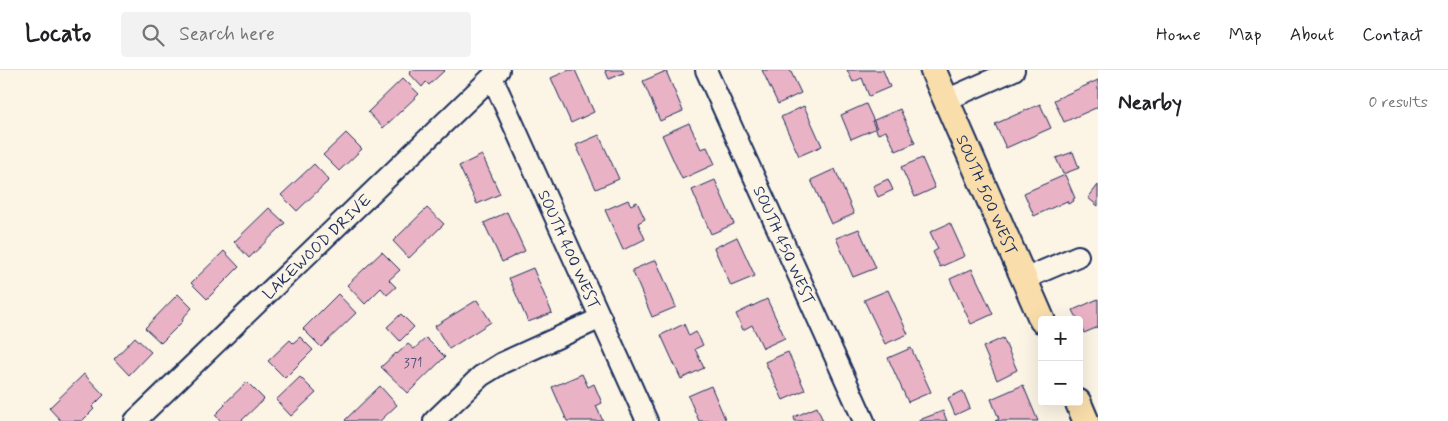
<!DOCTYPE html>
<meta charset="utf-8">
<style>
body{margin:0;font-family:Mynerve,sans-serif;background:#f2f2f2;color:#202124}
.controls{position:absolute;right:15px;bottom:15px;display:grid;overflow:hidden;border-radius:5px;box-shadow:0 5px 20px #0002}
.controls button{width:45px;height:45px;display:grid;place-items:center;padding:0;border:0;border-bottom:1px solid #e0e0e0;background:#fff;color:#202124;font:25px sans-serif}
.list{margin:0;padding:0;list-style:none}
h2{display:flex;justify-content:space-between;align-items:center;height:65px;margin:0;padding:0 20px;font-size:21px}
h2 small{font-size:16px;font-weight:400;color:#757577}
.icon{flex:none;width:28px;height:28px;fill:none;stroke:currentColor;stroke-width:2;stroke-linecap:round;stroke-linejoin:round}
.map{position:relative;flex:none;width:1098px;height:351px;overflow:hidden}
header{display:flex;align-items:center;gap:30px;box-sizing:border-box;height:70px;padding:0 25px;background:#fff;border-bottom:1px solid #e0e0e0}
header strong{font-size:24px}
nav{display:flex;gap:28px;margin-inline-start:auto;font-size:18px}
.search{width:350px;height:45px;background:#f2f2f2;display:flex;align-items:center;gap:12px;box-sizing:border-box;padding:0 18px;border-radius:5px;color:#757577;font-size:19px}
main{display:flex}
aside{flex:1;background:#fff}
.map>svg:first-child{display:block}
</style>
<header>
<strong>Locato</strong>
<div class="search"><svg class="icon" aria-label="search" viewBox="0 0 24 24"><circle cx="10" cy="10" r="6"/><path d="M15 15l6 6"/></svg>Search here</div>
<nav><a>Home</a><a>Map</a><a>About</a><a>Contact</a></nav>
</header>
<main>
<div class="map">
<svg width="1098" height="351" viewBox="0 0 1098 351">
<rect width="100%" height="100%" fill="#fcf5e5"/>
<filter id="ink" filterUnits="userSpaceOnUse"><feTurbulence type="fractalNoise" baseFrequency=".02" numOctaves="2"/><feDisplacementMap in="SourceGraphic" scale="10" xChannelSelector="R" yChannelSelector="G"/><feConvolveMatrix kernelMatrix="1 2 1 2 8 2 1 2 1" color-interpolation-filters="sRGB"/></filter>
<g filter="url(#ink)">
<path fill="#eab2c5" stroke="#1b2f5e" d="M413 0H445L429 15 426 12 422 17 409 3Z
M569 0H575L594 42 571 53 551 8Z
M605 0H622L624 3 609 9Z
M762 0H790L801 23 778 34Z
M847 0H883L890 17 869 26 862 8 853 12Z
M666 1 683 41 660 51 643 11Z
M403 8 419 24 383 58 368 42Z
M1098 10V37L1064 52 1054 30Z
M866 34 877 58 851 69 841 45Z
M1040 34 1051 58 1006 78 995 54Z
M804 36 822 76 799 86 781 47Z
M900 39 915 73 896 81 886 61 878 64 872 51Z
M689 53 701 79 707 77 715 94 682 109 662 65Z
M346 63 362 79 339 101 323 85Z
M599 65 619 109 596 119 576 75Z
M1073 82 1079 98 1063 104 1056 88Z
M482 85 500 124 477 134 459 96Z
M922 88 935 118 915 127 901 97Z
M314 94 329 110 297 141 281 125Z
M835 99 854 144 831 154 811 110Z
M1065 105 1075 128 1073 129 1074 131 1068 134 1067 131 1034 146 1024 123Z
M888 109 893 120 878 127 873 116Z
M715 110 734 154 711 164 692 120Z
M1098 115V136L1088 128Z
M628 130 631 135 637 132 645 149 638 153 645 169 623 180 605 140Z
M269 138 285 153 249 188 234 172Z
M427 138 444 154 409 188 393 171Z
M507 142 525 181 502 192 484 153Z
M950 153 965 186 940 197 933 182 938 179 930 162Z
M859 159 876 198 853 207 836 168Z
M737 167 755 206 731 216 714 178Z
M224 181 239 197 207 229 191 213Z
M382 182 400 200 389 210 396 217 387 225 381 218 365 234 347 215Z
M656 190 676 237 652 247 632 200Z
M533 198 552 243 528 252 509 208Z
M972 199 993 244 971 254 950 209Z
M888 220 908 264 885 274 864 230Z
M178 224 192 238 182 249 183 251 161 273 145 258Z
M338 224 356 243 321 277 303 259Z
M767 229 785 268 763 278 752 255 743 260 736 244Z
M1098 229V257L1084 263 1079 250H1078L1073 240Z
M477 230 491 252 449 279 435 256Z
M401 244 414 257 400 271 387 257Z
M684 254 689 266 696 262 703 275 695 279 704 298 681 309 661 265Z
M135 267 151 282 129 305 114 289Z
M300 267 313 280 285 308 268 291 290 270 293 273Z
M426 268 445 287 408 323 381 297 396 283 397 284 408 274 414 279Z
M1003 268 1017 300 997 310 983 277Z
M911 278 931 322 908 332 888 288Z
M788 282 805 320 783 330 765 292Z
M84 304 104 325 92 337 94 339 82 351H61L49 338Z
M582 304 588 317 594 314 602 333 596 336 603 351H567L552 317Z
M300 307 316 323 291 346 276 330Z
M247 312 264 329 241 351H221L215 345 225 335 224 334Z
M1023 315 1038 351H995L999 349 991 329Z
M380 316 397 335 380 351H346L345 350Z
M711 316 726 351H699L688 326Z
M963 321 970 338 955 345 948 328Z
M817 337 823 351H795L794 347Z
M943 341 947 351H919V350Z"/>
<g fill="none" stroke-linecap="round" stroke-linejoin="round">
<g stroke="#1b2f5e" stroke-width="24">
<g id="minor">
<path id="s1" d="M706 0 864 351"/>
<path id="s2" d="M492 7 647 351"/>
<path d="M946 30 1014 0"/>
<path d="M1024 209 1078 186"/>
<path id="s3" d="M135 351 499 0"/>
<path d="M434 351 481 306 502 293 601 248"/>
</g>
</g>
<g stroke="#1b2f5e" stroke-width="29">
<g id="major">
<path id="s4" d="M933 0 1042 250"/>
<path d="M1078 332 1086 351"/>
</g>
</g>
<use href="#minor" stroke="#fcf5e5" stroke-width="20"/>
<use href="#major" stroke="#f9deab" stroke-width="25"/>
</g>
</g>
<g text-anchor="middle" stroke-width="4" stroke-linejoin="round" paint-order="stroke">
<g font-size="14" fill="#4f5078">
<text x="413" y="297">371</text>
</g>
<g font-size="16" fill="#1b2f5e" stroke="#fcf5e5">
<text dy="6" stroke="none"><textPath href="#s4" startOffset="136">SOUTH 500 WEST</textPath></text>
<text dy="6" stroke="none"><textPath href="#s3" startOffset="252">LAKEWOOD DRIVE</textPath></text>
<text dy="6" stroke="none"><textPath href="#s1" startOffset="192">SOUTH 450 WEST</textPath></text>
<text dy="6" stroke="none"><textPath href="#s2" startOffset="189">SOUTH 400 WEST</textPath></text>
</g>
</g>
</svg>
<div class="controls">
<button>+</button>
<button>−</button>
</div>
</div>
<aside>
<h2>Nearby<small>0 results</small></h2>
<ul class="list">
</ul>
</aside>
</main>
